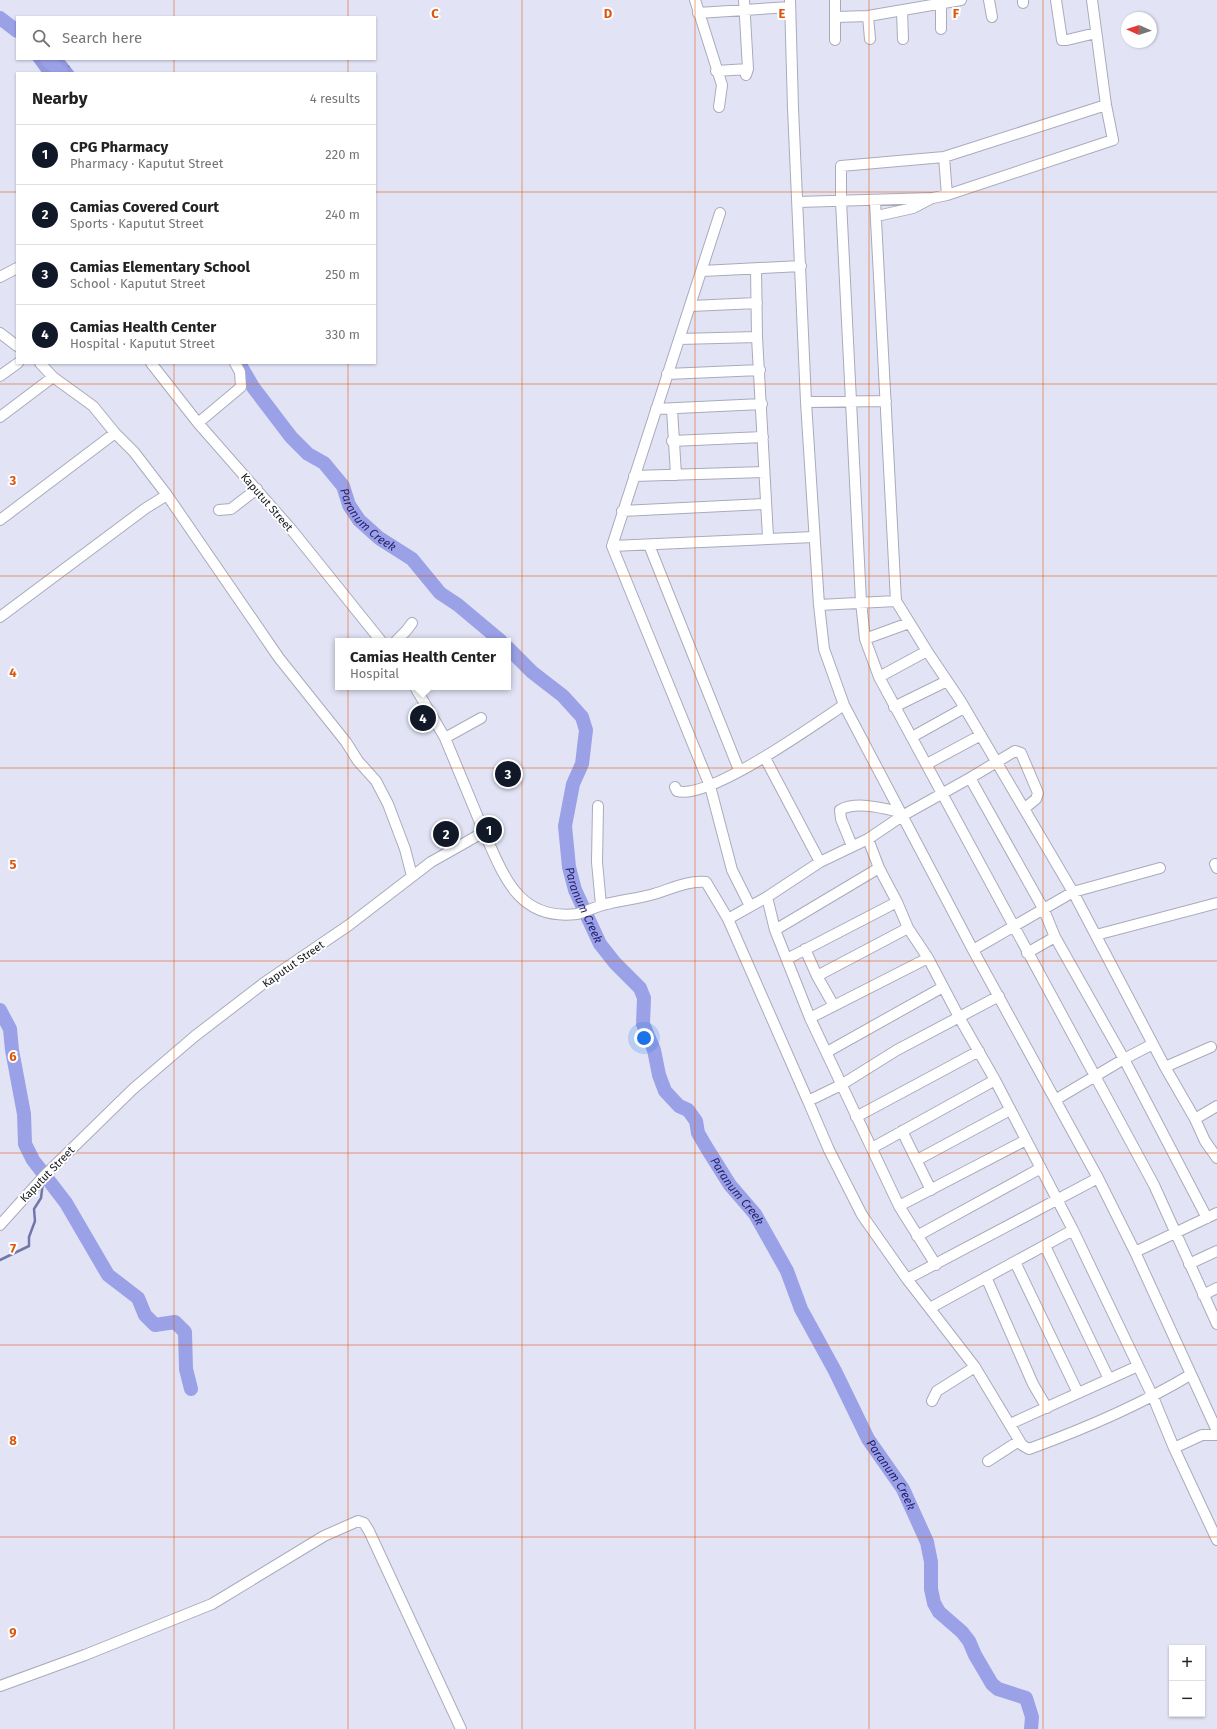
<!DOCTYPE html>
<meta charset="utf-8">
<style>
body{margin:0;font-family:"Fira Sans",sans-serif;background:#f2f2f2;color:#222}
.controls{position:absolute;right:12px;bottom:12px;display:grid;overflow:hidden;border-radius:0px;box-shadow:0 1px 3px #0004}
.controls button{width:36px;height:36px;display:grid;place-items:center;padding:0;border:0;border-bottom:1px solid #e0e0e0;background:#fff;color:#222;font:20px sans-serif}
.compass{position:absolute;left:1121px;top:12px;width:36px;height:36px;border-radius:50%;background:#fff;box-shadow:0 1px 3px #0004;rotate:273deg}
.you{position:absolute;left:644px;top:1038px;width:14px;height:14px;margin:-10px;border:3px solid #fff;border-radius:50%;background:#1a73e8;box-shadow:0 0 0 6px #1a73e833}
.badge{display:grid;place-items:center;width:26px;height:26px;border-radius:50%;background:#111827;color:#fff;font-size:13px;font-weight:700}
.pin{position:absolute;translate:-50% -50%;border:2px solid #fff;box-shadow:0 1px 4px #0006}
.popup{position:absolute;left:335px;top:638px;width:176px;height:52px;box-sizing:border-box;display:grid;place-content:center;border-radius:0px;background:#fff;filter:drop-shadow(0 1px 3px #0005);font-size:13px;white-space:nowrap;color:#767676}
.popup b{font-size:15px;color:#222}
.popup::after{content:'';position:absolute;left:50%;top:100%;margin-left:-8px;border:8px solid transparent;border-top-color:#fff}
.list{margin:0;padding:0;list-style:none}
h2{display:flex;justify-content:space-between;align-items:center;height:52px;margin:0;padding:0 16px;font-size:17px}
h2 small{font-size:13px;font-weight:400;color:#767676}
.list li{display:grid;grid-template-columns:26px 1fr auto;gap:12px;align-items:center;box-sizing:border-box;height:60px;padding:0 16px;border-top:1px solid #e0e0e0}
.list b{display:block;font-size:15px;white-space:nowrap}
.list p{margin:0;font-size:13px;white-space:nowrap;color:#767676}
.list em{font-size:13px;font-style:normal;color:#767676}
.icon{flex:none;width:22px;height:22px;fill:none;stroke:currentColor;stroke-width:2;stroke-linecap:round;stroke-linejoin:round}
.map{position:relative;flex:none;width:1217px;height:1729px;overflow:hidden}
.search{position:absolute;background:#fff;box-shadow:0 1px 3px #0004;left:16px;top:16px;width:360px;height:44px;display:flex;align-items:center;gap:10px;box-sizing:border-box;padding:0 14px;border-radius:0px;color:#767676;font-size:15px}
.panel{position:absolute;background:#fff;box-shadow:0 1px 3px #0004;left:16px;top:72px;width:360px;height:292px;border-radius:0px}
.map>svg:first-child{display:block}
</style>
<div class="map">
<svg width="1217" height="1729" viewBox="0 0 1217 1729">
<defs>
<pattern id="forest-firs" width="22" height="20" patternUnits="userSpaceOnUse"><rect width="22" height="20" fill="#9299df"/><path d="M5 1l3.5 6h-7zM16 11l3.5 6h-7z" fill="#767cb4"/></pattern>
</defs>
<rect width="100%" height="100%" fill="#e2e4f6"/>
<path fill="url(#forest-firs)" d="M32 59H64L75 73H42Z"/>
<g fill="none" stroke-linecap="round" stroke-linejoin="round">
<path stroke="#7277aa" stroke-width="2.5" d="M0 1260 29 1246V1237L35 1221 34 1209 41 1198 43 1182"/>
<g stroke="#9aa1e7" stroke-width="14">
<path d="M0 18 17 31"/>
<path d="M47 59 61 73"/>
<path id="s1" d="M239 363 253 387 291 437 308 454 324 463 343 486 349 505 359 520 379 538 412 559 440 593 458 605 501 641"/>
<path id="s2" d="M508 648 532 672 563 696 582 717 586 730 582 764 573 784 565 826 569 867 575 890 600 944 615 963 640 988 644 998 643 1024 654 1050 659 1075 665 1091 679 1106 688 1110 696 1121 698 1133 708 1150 730 1185 755 1214 787 1271 801 1309 835 1371 868 1439 903 1489 927 1542 931 1562V1589L934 1603 939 1612 962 1632 969 1641 975 1655 992 1684 998 1689 1026 1698 1032 1717 1031 1729"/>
<path d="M0 1010 10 1029 12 1050 24 1114 25 1144 33 1160 66 1203 108 1275 138 1298 145 1315 155 1325 175 1322 185 1332 186 1369 191 1389"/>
</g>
<g stroke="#a9abbb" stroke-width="12">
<path id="minor" d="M695 0 722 85 719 107
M744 0 748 69 746 75
M790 0 793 108 806 402 819 605 824 649 844 705 973 950 1098 1178 1135 1252 1217 1431
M989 0 992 17
M1023 0V3
M1056 0 1062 40H1067L1096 33
M941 3V29
M902 11 903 39
M698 13 790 7
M868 16 870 39
M836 17 868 16 961 0
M835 40V0
M716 71 748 69
M1106 105 944 157 841 166V201L861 602 865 639 879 677 1154 1185 1217 1324
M944 157 947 195
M875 201 896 601 927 651 960 700 1073 892 1165 1067 1195 1119 1205 1141 1217 1158
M798 202 933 198 947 195 1113 140 1106 105 1092 0
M720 213 612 546 710 786 732 870 750 906
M877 216 913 208 932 198
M756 269 757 337 768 537
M702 271 801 266
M0 277 17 268
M691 306 757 303
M0 333 17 346
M679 339 757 337
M151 363 198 423 291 529 381 641
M667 374 760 370
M0 376 18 363
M53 377 93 406 115 433 134 452 167 495 279 658 346 742 358 761 376 781 388 804 405 849 412 876
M806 402 886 401
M656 409 762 404
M672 409 676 475
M0 417 53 377 40 363
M198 423 241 387 240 372 235 363
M672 441 763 437
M634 476 764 472
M219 510 231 509 257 489
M622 511 766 504
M0 520 115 433
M649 545 739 770
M612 546 814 537
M819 605 896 601
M0 617 146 508 167 495
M865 639 909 623
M396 641 406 631 412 623
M879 677 927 651
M894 707 947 681
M912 737 964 708
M445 738 481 718
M765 758 820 862
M927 764 981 735
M970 778 1044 910 1055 937 1124 1059 1207 1218
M675 787 677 791C708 801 815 724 844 705
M598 806 597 862 601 905
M484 832C504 876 518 921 577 914 587 912 594 907 603 905 620 900 637 899 654 894 671 889 688 880 706 882L728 919 808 1101 841 1085 897 1050 999 996
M868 839 879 868 897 902 908 928 928 958 959 1017 995 1080 1073 1230 1153 1397 1174 1448 1217 1540
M852 846 841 819 840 810C856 801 882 808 900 812
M1215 864 1217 868
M767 897 775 930 810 1018 899 1206 936 1265
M728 919 767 897 820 862 868 839 902 816 970 778 1015 751 1021 753 1038 793 1036 799 1025 808
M775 930 879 868
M1096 935 1217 903
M805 949 817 976 834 1006
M973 950 1073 892 1160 868
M1027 953 1055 937
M787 959 897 902
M817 976 908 928
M810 1018 928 958
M827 1052 943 987
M1165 1067 1211 1047
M1055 1100 1124 1059 1153 1044
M808 1101 829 1150 862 1215 907 1279 975 1367 1022 1445 1029 1449C1084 1429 1140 1405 1190 1375
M856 1117 979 1051
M1195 1119 1217 1106
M902 1131 931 1190
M872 1148 995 1080
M917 1160 1010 1110
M899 1206 1026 1140
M0 1225 45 1175 133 1089 195 1036 264 983 349 925 431 862 484 832 445 738 415 687
M917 1236 1041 1168
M1045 1246 1109 1379
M1135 1252 1217 1213
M1015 1262 1078 1393
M1189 1264 1217 1251
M986 1277 1033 1384 1047 1408
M907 1279 1098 1178
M1203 1295 1217 1288
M930 1308 1073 1230
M932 1401 937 1391 975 1367
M1010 1424 1138 1366
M1174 1448 1202 1435H1217
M988 1461 1019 1441
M0 1686 85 1655 212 1604 324 1536 358 1521 364 1523 369 1531 461 1729"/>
</g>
<use href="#minor" stroke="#fff" stroke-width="10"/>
</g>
<path fill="none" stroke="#dd560d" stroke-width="1" stroke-opacity="0.55" d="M174 0V17M348 0V17M522 0V1729M695 0V1729M869 0V1729M1043 0V1729M174 59V73M348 59V73M0 192H17M375 192H1217M174 363V1729M348 363V1729M0 384H1217M0 576H1217M0 768H1217M0 961H1217M0 1153H1217M0 1345H1217M0 1537H1217"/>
<g text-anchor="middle" stroke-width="4" stroke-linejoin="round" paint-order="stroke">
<g font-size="11" fill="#13141a" stroke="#fff">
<text transform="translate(267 502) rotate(49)" y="4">Kaputut Street</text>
<text transform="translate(293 964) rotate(-35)" y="4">Kaputut Street</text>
<text transform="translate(47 1174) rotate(-46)" y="4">Kaputut Street</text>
</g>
<g font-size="12" font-style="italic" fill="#261f70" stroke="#fff">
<text dy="4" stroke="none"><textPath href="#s1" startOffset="206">Paranum Creek</textPath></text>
<text dy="4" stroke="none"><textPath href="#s2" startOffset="296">Paranum Creek</textPath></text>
<text dy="4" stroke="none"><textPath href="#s2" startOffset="632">Paranum Creek</textPath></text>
<text dy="4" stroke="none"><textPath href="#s2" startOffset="956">Paranum Creek</textPath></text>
</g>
</g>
<g font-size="13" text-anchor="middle" font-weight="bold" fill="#dd560d" stroke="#fff" stroke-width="4" stroke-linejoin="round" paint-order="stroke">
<text x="435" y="18">C</text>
<text x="608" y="18">D</text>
<text x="782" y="18">E</text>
<text x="956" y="18">F</text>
<text x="13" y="485">3</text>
<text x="13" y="677">4</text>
<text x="13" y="869">5</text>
<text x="13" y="1061">6</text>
<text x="13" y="1253">7</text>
<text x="13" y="1445">8</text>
<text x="13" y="1637">9</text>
</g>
</svg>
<div class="controls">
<button>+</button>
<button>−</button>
</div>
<svg class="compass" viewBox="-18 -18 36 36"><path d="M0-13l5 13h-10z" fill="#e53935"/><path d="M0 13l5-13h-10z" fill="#767676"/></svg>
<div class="you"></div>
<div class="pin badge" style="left:489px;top:830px">1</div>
<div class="pin badge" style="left:446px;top:834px">2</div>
<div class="pin badge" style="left:508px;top:774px">3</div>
<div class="pin badge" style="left:423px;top:718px">4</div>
<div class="popup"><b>Camias Health Center</b>Hospital</div>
<div class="search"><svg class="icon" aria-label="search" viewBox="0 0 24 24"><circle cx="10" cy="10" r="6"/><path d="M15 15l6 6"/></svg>Search here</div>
<section class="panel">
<h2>Nearby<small>4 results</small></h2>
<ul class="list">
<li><span class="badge">1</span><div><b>CPG Pharmacy</b><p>Pharmacy · Kaputut Street</p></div><em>220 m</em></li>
<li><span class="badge">2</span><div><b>Camias Covered Court</b><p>Sports · Kaputut Street</p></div><em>240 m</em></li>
<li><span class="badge">3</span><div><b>Camias Elementary School</b><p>School · Kaputut Street</p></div><em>250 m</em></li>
<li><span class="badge">4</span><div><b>Camias Health Center</b><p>Hospital · Kaputut Street</p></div><em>330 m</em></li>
</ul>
</section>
</div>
